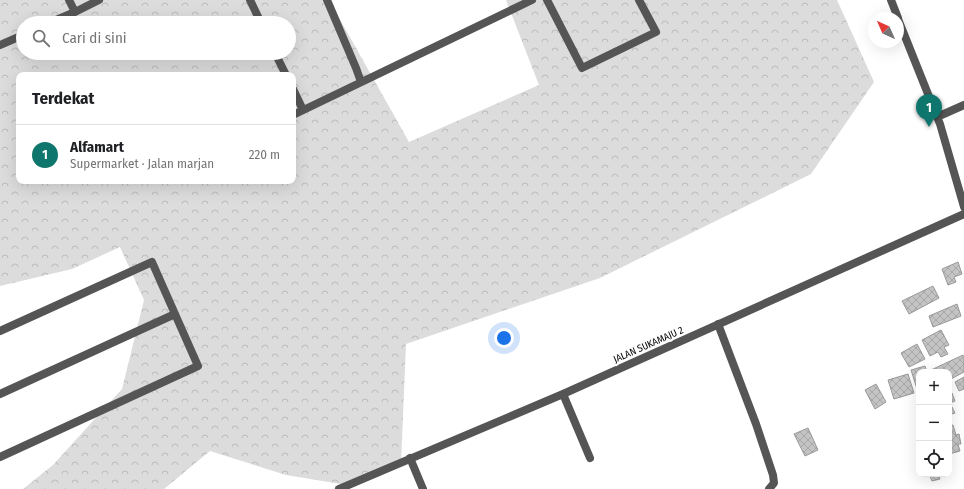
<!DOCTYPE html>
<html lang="id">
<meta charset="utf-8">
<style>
body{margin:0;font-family:"Fira Sans Condensed",sans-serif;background:#f6f6f6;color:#202124}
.controls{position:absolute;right:12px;bottom:12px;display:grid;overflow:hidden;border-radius:8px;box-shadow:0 4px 16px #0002}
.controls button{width:36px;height:36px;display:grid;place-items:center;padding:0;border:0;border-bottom:1px solid #e0e0e0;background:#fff;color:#202124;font:20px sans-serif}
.compass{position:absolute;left:868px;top:12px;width:36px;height:36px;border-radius:50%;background:#fff;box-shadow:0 4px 16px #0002;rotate:315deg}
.you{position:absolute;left:504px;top:338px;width:14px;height:14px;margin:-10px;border:3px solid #fff;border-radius:50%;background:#1a73e8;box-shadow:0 0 0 6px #1a73e833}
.badge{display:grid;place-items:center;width:26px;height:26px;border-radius:50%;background:#0f766e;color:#fff;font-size:13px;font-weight:700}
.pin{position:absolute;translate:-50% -33px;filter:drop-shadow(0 1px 2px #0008)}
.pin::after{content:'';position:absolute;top:21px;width:14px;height:12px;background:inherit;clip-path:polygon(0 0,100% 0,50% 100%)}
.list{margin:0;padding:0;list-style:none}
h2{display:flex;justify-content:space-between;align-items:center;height:52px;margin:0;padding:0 16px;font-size:17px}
h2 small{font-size:13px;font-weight:400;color:#757577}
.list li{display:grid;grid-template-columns:26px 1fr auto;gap:12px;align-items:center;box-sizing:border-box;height:60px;padding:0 16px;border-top:1px solid #e0e0e0}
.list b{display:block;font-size:15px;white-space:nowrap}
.list p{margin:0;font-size:13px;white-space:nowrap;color:#757577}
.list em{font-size:13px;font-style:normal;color:#757577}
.icon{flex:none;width:22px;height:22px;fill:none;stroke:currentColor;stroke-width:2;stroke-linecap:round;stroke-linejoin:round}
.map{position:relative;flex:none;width:964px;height:489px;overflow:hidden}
.search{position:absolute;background:#fff;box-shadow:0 4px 16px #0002;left:16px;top:16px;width:280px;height:44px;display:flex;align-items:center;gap:10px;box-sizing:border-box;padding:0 14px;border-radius:22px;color:#757577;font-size:15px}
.panel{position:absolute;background:#fff;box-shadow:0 4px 16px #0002;left:16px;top:72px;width:280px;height:112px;border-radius:8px}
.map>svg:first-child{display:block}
</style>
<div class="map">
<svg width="964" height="489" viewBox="0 0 964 489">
<defs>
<pattern id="forest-crowns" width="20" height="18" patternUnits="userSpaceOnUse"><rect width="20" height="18" fill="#dcdcdc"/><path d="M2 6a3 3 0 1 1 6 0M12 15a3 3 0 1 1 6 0" fill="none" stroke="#bbb"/></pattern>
<pattern id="building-cross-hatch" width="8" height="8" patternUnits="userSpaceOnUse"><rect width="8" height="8" fill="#c4c4c4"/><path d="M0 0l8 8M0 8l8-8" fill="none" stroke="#a7a7a7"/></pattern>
</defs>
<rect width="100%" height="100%" fill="#fff"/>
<path fill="url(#forest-crowns)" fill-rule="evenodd" d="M0 0H329L409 142 539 85 506 0H837L874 82 811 174 600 278 406 344 401 463 347 485 286 475 210 451 164 489H23L53 465 122 389 144 300 120 247 72 269 0 286ZM23 23H289V53H23ZM19 75H293V181H19Z"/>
<path fill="url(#building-cross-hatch)" stroke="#999" d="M958 262 962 274 954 277 956 282 948 285 942 269Z
M933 286 939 298 909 314 902 301Z
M957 304 961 316 933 327 929 316Z
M941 330 949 345 944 347 948 354 941 357 938 352 930 356 922 340Z
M917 344 925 359 909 367 901 353Z
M963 355 964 357V372L949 380V372H932L931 370Z
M925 366 927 372H919V388L917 389 911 370Z
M908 374 914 393 894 399 888 380Z
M964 377V389L959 391 955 382Z
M876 384 886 402 875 409 865 390Z
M952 393 955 401 950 403 955 413 949 415V394Z
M953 425 956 435 959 434 961 444H958L960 451 949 454V426Z
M808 428 818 450 805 456 794 434Z
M929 474H941L939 475 940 479 932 481Z"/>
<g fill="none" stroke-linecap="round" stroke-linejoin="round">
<path stroke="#555" stroke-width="8" d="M69 0 75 12 99 0
M250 0 261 23
M327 0 356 68 361 82
M547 0 582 68 656 32 639 0
M891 0 898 18
M898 19 940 124 964 207
M49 23 75 12
M0 45 23 35
M275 53 286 75
M293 89 303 110
M293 115 532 0
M937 117 964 105
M718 324 756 424 773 475 774 483 769 489
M0 331 152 262 198 366 0 457
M0 394 175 314
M563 394 590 458
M410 458 423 489
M339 489 563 394 964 214"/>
</g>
<g text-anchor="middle" stroke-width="4" stroke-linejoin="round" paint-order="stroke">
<g font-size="10" fill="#000" stroke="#fff">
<text transform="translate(648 344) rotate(-24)" y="4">JALAN SUKAMAJU 2</text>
</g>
</g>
</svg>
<div class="controls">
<button>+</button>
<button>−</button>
<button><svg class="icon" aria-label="locate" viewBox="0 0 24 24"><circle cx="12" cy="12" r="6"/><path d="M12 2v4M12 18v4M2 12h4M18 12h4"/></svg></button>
</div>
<svg class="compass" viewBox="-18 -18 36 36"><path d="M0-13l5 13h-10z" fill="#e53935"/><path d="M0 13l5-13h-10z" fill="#757577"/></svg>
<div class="you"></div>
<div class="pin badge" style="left:929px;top:127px">1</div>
<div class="search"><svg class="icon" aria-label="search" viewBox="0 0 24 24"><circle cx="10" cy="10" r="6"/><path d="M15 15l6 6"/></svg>Cari di sini</div>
<section class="panel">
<h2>Terdekat<small></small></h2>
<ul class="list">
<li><span class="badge">1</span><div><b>Alfamart</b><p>Supermarket · Jalan marjan</p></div><em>220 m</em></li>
</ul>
</section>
</div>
